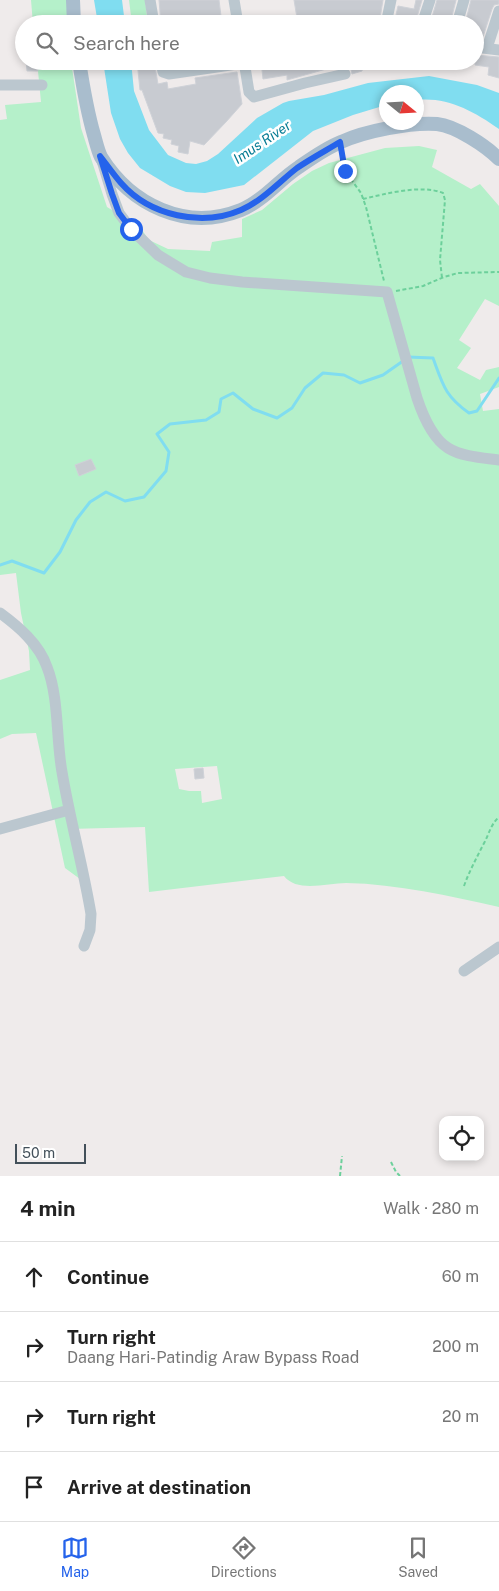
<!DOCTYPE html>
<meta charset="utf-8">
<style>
body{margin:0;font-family:"Public Sans",sans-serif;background:#f6f6f6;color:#222}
.controls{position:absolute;right:15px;bottom:15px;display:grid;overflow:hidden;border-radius:10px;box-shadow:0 2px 8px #0003}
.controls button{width:45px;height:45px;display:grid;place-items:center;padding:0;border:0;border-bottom:1px solid #e0e0e0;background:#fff;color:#222;font:25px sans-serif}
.compass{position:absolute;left:379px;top:85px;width:45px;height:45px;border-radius:50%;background:#fff;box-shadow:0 2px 8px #0003;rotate:108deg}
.scale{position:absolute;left:15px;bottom:12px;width:71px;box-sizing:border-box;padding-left:5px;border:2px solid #43505a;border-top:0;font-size:14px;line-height:18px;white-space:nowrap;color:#43505a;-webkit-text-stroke:4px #fff;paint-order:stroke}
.stop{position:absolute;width:15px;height:15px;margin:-11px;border:4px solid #2563eb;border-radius:50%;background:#fff}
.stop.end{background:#2563eb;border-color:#fff;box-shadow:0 1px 5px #0008}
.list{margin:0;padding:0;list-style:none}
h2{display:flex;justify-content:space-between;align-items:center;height:65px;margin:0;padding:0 20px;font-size:21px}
h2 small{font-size:16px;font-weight:400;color:#767676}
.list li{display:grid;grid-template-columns:32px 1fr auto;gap:15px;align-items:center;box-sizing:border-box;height:70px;padding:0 20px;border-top:1px solid #e0e0e0}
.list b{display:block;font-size:19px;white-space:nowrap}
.list p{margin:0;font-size:16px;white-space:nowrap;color:#767676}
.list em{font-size:16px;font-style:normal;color:#767676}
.icon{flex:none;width:28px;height:28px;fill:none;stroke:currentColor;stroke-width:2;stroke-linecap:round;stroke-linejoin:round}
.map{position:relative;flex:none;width:499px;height:1176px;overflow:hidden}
.search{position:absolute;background:#fff;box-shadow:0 2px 8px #0003;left:15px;right:15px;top:15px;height:55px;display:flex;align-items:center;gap:12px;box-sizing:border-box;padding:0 18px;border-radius:28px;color:#767676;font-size:19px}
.sheet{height:345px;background:#fff}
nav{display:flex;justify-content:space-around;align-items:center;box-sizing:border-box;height:70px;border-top:1px solid #e0e0e0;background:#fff;font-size:14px;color:#767676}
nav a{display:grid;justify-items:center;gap:2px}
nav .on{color:#2563eb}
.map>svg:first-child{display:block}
</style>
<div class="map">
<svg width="499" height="1176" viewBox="0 0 499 1176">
<rect width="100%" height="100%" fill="#efebeb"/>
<path fill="#b5f0ca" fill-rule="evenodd" d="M31 0H67L69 24H33Z
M129 0H145L148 24H132Z
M37 61H71L81 128 107 207 140 227 149 240 168 249 210 251 212 242 242 237V219L262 210 293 184 312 171 329 163 385 148 419 146 437 150 432 167 471 189 480 184 499 206V306L485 299 459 340 471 348 457 368 480 380 486 370 499 367V387L480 394 483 411 499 409V907C449 896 398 884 346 883 327 883 297 893 284 876L149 892 145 827 69 829 80 879 65 868 36 733 12 734 0 739V680L30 670 29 651 21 613 16 573 0 575V120L7 119 5 105 41 102ZM217 766 222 799 202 803 201 791H189L179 789 175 769Z"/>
<path fill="#80ddf0" d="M94 0H122L125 24H98Z
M103 61H131L134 91 149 130 168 155 186 163 196 164 207 161 218 154 257 118 283 103 289 101 324 95 368 83 429 76 477 85 499 93V129C473 111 448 97 417 100L416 92H386V105L353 115 313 131 244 185 205 193 186 192 170 186 140 168 128 153 120 139 111 113Z"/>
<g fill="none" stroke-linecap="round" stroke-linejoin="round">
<path stroke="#80ddf0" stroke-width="3" d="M408 357 433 358C443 385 445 396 469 413L477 411 499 378
M0 565 12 561 44 573 60 552 76 520 90 502 106 492 125 501 144 497 166 471 169 452 157 434 170 424 206 420 219 412 221 399 233 393 253 409 277 418 292 408 305 388 323 373 344 375 360 383 383 375 403 361"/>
</g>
<path fill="#c8cbd1" stroke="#cfd2d8" d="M159 0H219L222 24H161Z
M294 0H383L379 24H371L372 19 350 22V24H298Z
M416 0H422L415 24H394L398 6 414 9Z
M437 0H456L450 24H430Z
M471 0H499V4L494 5 492 9 482 40H475V24H465Z
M145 17 146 24H130L129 19Z
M475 55 499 57V78L488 75 489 67 475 65Z
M26 61H38V71H27Z
M137 61H154L158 84 167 82 168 89 196 84 195 78 237 72 242 104 226 122 204 145 190 141 188 154 178 152 179 146 171 144 172 140 163 138 164 134 158 133 142 90H140Z
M261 61H364L362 71 352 74 351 69 345 67 344 64 287 80V75L263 79Z
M91 459 96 469 79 476 75 465Z
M203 768 204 778 195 779 194 769Z"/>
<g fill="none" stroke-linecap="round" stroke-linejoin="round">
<path stroke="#6cd09b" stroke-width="2" stroke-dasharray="4 2.5" stroke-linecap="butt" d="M342 155 345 171 361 193 366 207 384 281
M363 199C385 194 421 184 443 193L445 200 440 260 442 278
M396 291 423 286 444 277 458 273 499 272
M464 886C469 872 476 859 483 845 489 835 490 825 499 817
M391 1162 396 1172 400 1176
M340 1176 342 1156"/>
<path stroke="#bbc7cf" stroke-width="11" d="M150 0 154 24
M234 0 238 24
M386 24 391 0
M422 24 430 0
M457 24 464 0
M475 47 499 50
M487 48 499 11
M161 61 163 72 169 74 244 63
M244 61 249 92 254 97 305 83 345 74
M0 85H42
M102 161 112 194 119 213 131 229 158 255 186 272 210 278 242 282 387 292 417 398C423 416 432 438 448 448 462 457 484 458 499 460
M0 613C19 627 39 644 47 667 59 697 56 739 62 772 70 820 83 866 91 914L90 930 84 946
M0 829 69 810
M464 971 499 947"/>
<path stroke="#a9bdcd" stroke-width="14" d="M73 0 74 24
M79 61C83 87 87 111 94 135 96 142 98 151 101 157 131 205 186 232 241 210 263 201 279 180 299 167 312 158 326 148 341 142 365 131 411 122 437 124 456 126 486 146 499 159"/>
</g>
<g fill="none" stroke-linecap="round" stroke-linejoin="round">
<path stroke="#2563eb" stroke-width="6" d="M131 229 119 213 112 194 100 156C107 165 114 175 121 183 150 216 202 227 241 210 262 201 279 182 297 168 310 159 325 151 340 142L345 171"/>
</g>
<g text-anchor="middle" stroke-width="5" stroke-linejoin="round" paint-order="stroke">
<g font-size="14" font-style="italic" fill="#067c94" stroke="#fff">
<text transform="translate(262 142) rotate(-34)" y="5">Imus River</text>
</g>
</g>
</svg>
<div class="controls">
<button><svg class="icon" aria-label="locate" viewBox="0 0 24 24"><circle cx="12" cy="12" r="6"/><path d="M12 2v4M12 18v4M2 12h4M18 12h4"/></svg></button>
</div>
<svg class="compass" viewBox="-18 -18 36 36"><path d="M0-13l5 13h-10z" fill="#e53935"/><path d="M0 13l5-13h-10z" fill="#767676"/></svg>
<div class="scale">50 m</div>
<div class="stop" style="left:131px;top:229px"></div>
<div class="stop end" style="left:345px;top:171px"></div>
<div class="search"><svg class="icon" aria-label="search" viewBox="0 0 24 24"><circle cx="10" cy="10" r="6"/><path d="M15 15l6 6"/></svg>Search here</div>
</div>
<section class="sheet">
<h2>4 min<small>Walk · 280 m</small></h2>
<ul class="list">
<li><svg class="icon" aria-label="ahead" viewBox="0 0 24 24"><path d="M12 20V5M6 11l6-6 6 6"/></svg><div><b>Continue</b></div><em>60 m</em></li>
<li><svg class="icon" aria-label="right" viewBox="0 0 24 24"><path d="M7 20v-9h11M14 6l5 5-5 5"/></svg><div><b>Turn right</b><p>Daang Hari-Patindig Araw Bypass Road</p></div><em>200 m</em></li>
<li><svg class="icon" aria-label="right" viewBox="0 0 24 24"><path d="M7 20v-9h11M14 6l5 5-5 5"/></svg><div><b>Turn right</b></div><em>20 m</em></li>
<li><svg class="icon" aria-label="arrive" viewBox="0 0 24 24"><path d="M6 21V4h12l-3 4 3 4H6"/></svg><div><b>Arrive at destination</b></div></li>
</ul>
</section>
<nav>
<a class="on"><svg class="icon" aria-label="map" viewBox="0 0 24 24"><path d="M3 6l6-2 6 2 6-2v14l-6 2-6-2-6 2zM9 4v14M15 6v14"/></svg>Map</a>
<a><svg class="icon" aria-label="directions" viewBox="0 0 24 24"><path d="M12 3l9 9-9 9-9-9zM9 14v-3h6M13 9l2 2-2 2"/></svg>Directions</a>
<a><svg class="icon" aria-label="saved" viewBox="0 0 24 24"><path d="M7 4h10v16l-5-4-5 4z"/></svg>Saved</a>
</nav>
